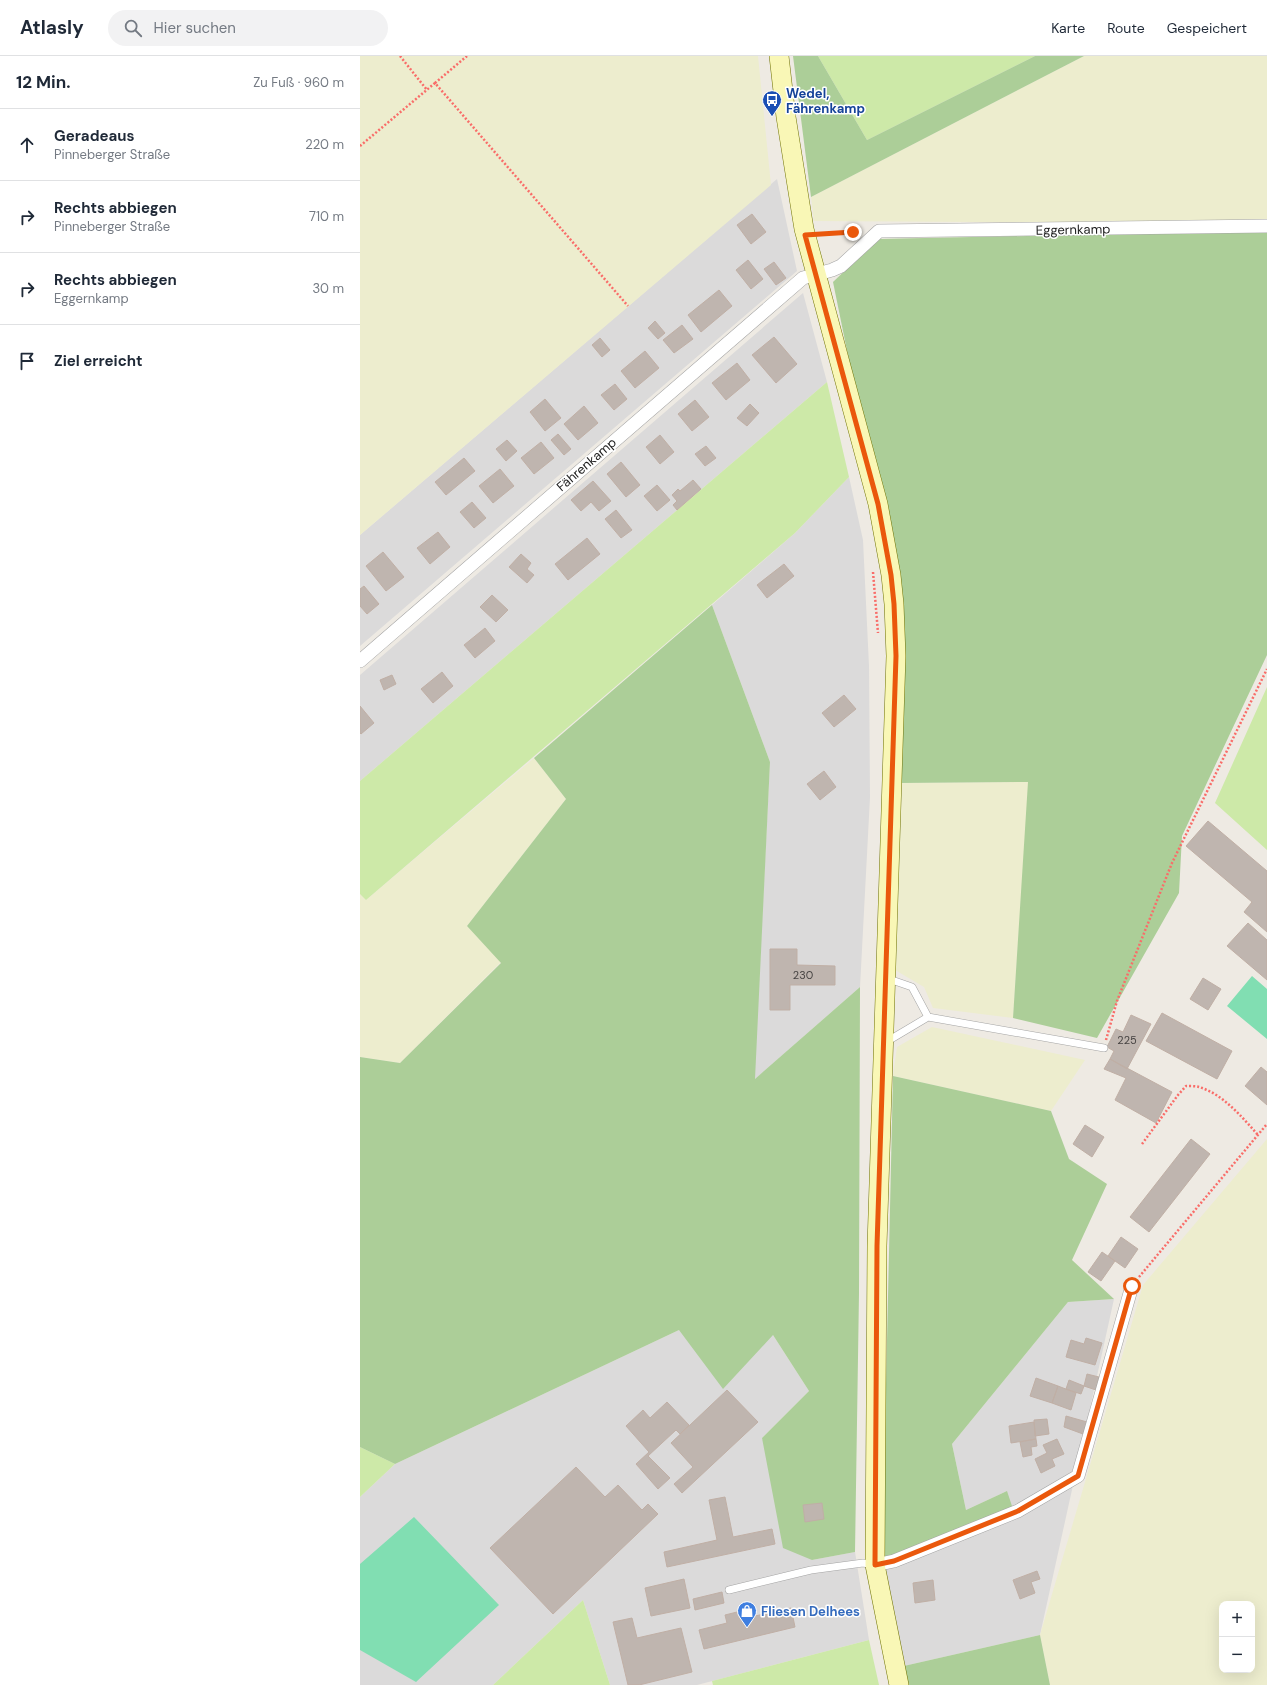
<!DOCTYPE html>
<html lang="de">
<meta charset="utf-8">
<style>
body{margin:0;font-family:"DM Sans",sans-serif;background:#f2f2f3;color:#1f2937}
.controls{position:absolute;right:12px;bottom:12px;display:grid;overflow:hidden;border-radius:8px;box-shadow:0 4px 16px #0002}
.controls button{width:36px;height:36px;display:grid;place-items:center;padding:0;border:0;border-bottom:1px solid #e0e1e3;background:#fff;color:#1f2937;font:20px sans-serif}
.stop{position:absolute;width:12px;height:12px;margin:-9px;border:3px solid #ea580c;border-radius:50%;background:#fff}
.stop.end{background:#ea580c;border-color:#fff;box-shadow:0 1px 4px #0008}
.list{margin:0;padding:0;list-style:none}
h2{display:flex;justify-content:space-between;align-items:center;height:52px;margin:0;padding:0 16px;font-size:17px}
h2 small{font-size:13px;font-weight:400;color:#747a83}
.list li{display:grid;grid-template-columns:26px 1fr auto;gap:12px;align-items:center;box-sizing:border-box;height:72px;padding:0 16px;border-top:1px solid #e0e1e3}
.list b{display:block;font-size:15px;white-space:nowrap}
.list p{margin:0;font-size:13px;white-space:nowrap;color:#747a83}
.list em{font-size:13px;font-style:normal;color:#747a83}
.icon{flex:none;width:22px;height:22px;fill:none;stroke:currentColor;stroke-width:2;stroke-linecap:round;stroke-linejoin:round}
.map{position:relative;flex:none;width:907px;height:1629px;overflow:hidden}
header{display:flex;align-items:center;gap:24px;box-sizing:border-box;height:56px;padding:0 20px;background:#fff;border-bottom:1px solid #e0e1e3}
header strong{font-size:19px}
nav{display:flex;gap:22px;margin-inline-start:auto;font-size:14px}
.search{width:280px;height:36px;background:#f2f2f3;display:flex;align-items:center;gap:10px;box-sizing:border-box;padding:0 14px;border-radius:22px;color:#747a83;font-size:15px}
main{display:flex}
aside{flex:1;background:#fff}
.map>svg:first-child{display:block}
</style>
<header>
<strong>Atlasly</strong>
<div class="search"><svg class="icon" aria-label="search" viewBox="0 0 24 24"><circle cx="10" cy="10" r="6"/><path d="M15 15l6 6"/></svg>Hier suchen</div>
<nav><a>Karte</a><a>Route</a><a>Gespeichert</a></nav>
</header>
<main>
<aside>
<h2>12 Min.<small>Zu Fuß · 960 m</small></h2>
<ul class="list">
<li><svg class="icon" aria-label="ahead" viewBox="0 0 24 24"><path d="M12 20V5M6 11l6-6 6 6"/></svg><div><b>Geradeaus</b><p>Pinneberger Straße</p></div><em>220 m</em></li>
<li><svg class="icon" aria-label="right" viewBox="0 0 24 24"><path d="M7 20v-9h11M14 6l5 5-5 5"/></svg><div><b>Rechts abbiegen</b><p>Pinneberger Straße</p></div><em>710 m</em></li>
<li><svg class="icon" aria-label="right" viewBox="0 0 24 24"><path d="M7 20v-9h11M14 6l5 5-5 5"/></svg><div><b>Rechts abbiegen</b><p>Eggernkamp</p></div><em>30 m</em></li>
<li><svg class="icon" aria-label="arrive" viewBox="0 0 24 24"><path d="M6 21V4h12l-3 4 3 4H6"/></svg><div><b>Ziel erreicht</b></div></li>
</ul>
</aside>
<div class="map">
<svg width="907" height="1629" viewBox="0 0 907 1629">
<rect width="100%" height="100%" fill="#eeeae3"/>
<path fill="#dbdada" d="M417 123 437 215 0 590V479Z
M443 237 467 326 0 725V619Z
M489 421 503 484 509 610 510 741 500 931 394 1024 410 706 352 549 435 477Z
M754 1243 680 1579 535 1612 522 1506 647 1435 606 1454 592 1388 708 1246Z
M319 1274 413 1279 449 1335 402 1382 452 1504 495 1496 509 1584 337 1629H250L223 1544 133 1629H0V1441L35 1408Z"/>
<path fill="#ededce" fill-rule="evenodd" d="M0 0H398L411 129 0 479Z
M724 0H907V168L454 165 451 141Z
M174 702 206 743 107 870 141 906 40 1007 0 1001V838L6 844Z
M669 726 653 962 573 952 564 931 535 914 539 727Z
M572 971 725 1004 691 1055 533 1020 537 991Z
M907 1083V1629H690L680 1579 783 1229ZM862 1548H892V1614H862Z"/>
<path fill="#cde9a8" d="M458 0H675L507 84Z
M467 326 489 421 435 477 6 844 0 838V725Z
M907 631V794L855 747Z
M0 1391 35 1408 0 1441Z
M223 1544 250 1629H133Z
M509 1584 519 1629H353L352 1625Z"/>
<path fill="#acce98" d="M433 0H458L507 84 675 0H724L451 141Z
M907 175V599L822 780 819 837 737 982 653 962 668 726 539 727 523 471 473 226 518 183Z
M352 549 410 706 395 1023 500 931 499 1237 495 1496 452 1504 423 1492 402 1382 449 1335 413 1279 363 1333 319 1274 35 1408 0 1391V1001L40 1007 141 907 107 870 206 743 174 702Z
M533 1020 691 1055 709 1103 747 1128 712 1204 754 1243 708 1246 592 1388 606 1454 647 1435 653 1453 522 1506Z
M680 1579 690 1629H539L535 1612Z"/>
<path fill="#81deb2" d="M892 920 907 933V983L867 950Z
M54 1461 139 1549 56 1626 0 1594V1508Z"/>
<path fill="#bfb5af" stroke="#c0afa5" d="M392 158 406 176 391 188 377 169Z
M388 204 403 223 391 233 376 214Z
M414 206 426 222 416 229 404 213Z
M359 234 372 250 341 276 328 259Z
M295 265 305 277 298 283 288 272Z
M322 269 333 283 314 297 303 284Z
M414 281 437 308 416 327 392 299Z
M240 282 250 294 242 301 232 289Z
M285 295 299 312 275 332 261 315Z
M377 307 390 324 366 344 352 327Z
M255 328 267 343 254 354 241 339Z
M185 343 201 362 185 375 170 356Z
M335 344 349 361 332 375 318 358Z
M390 348 399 357 387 370 377 362Z
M224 350 238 367 218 384 204 368Z
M198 378 211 393 204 399 191 384Z
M300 379 314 396 300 408 286 391Z
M147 384 157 395 146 405 136 393Z
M181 386 194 402 174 418 161 402Z
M346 390 356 402 345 410 335 398Z
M104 402 115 415 86 439 75 426Z
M261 406 280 429 266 441 247 418Z
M140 413 154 430 133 447 119 430Z
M333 424 341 433 317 454 313 449 317 445 312 439 318 433 320 435Z
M233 425 251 445 239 455 231 446 221 455 211 444Z
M297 429 310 444 297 455 284 440Z
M112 446 126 462 114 472 100 456Z
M256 454 272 474 261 482 245 463Z
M78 476 90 491 70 508 57 492Z
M227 482 240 498 208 524 195 508Z
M23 496 44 521 26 535 6 510Z
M161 498 171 507 167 513 174 519 167 527 149 511Z
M424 508 434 520 407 542 397 529Z
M4 530 19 548 7 558 0 550V533Z
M132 539 148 554 136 566 120 551Z
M125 572 135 585 115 602 104 589Z
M82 616 93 630 73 647 61 633Z
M32 619 36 628 24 634 20 624Z
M484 639 496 653 474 671 462 657Z
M0 650 14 667 1 678 0 677Z
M464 715 476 731 460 744 447 728Z
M848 765 907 815V876L884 856 892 846 826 790Z
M888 867 907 884V924L867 890Z
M410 893H437V909L475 910V929H430V954H410Z
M843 922 861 933 848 954 830 943Z
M802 957 872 995 857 1023 786 985Z
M771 959 791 968 767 1013 750 1003 754 995 747 991 756 973 763 976Z
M750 1003 812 1036 796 1067 755 1044 766 1022 744 1013Z
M901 1011 907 1016V1049L885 1030Z
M725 1069 744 1081 732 1101 713 1088Z
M831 1083 850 1098 789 1176 770 1161Z
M761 1181 778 1193 765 1212 748 1200Z
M742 1196 755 1205 741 1225 728 1216Z
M726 1282 742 1287 735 1309 706 1301 711 1284 724 1288Z
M727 1318 739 1321 736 1334 724 1330Z
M676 1322 698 1330 692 1347 670 1340Z
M709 1324 724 1330 721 1338 706 1333Z
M698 1330 716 1337 711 1354 692 1347Z
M367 1334 398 1366 322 1437 314 1428 333 1411 311 1387Z
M307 1346 329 1369 320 1378 316 1374 288 1400 310 1422 298 1433 276 1408 289 1396 266 1370 283 1354 290 1362Z
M706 1360 727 1366 723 1378 704 1371Z
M687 1363 689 1378 675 1380 674 1364Z
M674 1366 676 1383 651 1387 649 1370Z
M676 1383 677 1390 671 1391 672 1399 663 1401 660 1386Z
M697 1383 704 1398 692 1403 695 1410 681 1417 675 1403 687 1397 683 1389Z
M216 1411 245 1441 258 1429 282 1454 288 1448 298 1458 193 1558 130 1492Z
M365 1441 373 1481 412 1473 415 1488 307 1511 304 1496 357 1484 349 1444Z
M462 1447 464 1463 445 1466 443 1449Z
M677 1515 680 1523 671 1526 675 1537 660 1543 653 1524Z
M324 1523 330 1552 291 1560 285 1532Z
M573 1524 575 1544 555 1547 553 1527Z
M362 1536 364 1547 335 1554 333 1543Z
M393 1552 395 1560 431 1552 435 1571 344 1593 339 1574 367 1567 365 1559Z
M272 1562 277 1582 321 1572 332 1616 279 1629H268L253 1566Z"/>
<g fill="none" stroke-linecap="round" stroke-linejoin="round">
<g stroke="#a4a4a4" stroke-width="8">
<path id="service" d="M526 922 552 931 568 961
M526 986 568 961 744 992
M369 1534 451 1514 503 1507 515 1509"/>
</g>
<g stroke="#a4a4a4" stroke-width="14">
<path id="minor" d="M0 605 443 222 472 214 481 210 519 175 907 170
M515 1509 534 1505 658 1455 718 1420 772 1230"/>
</g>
<g stroke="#707305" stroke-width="20">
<path id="secondary" d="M419 0 426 61 444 173 518 448 531 519 534 548 536 600 517 1190 515 1509 539 1629"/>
</g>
<path stroke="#f96d69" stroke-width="2.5" stroke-dasharray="2 2" stroke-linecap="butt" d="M40 0 67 34
M75 27 107 0
M0 90 75 27 268 250
M460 178 499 176
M513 516 518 577
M746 984 757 945 812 807 907 613
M782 1088 818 1039 826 1030C830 1030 836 1030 839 1031 863 1038 882 1061 898 1079
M779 1221 907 1068"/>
<use href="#service" stroke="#fff" stroke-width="7"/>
<use href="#minor" stroke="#fff" stroke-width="13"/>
<use href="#secondary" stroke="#f9f7b6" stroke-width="19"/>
</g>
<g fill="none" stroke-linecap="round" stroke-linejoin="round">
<path stroke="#ea580c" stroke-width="5" d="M493 176 445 179 518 448 531 519 534 548 536 600 517 1190 515 1509 534 1505 658 1455 718 1420 772 1230"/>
</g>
<defs>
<g id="bus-pin" transform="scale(1)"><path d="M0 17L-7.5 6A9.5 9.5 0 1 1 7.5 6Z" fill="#1a4fb4" stroke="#fff"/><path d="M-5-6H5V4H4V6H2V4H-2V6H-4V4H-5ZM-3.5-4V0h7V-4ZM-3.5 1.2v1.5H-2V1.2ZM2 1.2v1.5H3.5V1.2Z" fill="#fff"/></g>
<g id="shop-pin" transform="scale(1)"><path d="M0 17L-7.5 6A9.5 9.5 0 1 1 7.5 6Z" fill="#3f7fe0" stroke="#fff"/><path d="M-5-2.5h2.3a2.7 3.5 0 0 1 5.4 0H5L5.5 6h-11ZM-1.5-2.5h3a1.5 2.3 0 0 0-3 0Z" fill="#fff"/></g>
</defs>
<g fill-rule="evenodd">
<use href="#bus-pin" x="412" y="44"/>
<use href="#shop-pin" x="387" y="1555"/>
</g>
<g text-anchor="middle" stroke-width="3" stroke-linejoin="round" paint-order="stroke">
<g font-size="11" fill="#464342">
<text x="443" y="923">230</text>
<text x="767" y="988">225</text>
</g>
<g font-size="13" font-weight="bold" fill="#164399" stroke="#fff" text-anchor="start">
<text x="426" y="42">Wedel,<tspan x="426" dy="15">Fährenkamp</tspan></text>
</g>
<g font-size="13" fill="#1d1d1d" stroke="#fff">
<text transform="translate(713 173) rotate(-1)" y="5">Eggernkamp</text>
<text transform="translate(226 408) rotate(-41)" y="5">Fährenkamp</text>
</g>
<g font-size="13" font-weight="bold" fill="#366cbe" stroke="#fff" text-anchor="start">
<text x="401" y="1560">Fliesen Delhees</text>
</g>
</g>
</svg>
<div class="controls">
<button>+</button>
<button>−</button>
</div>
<div class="stop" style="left:772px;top:1230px"></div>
<div class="stop end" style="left:493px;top:176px"></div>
</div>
</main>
